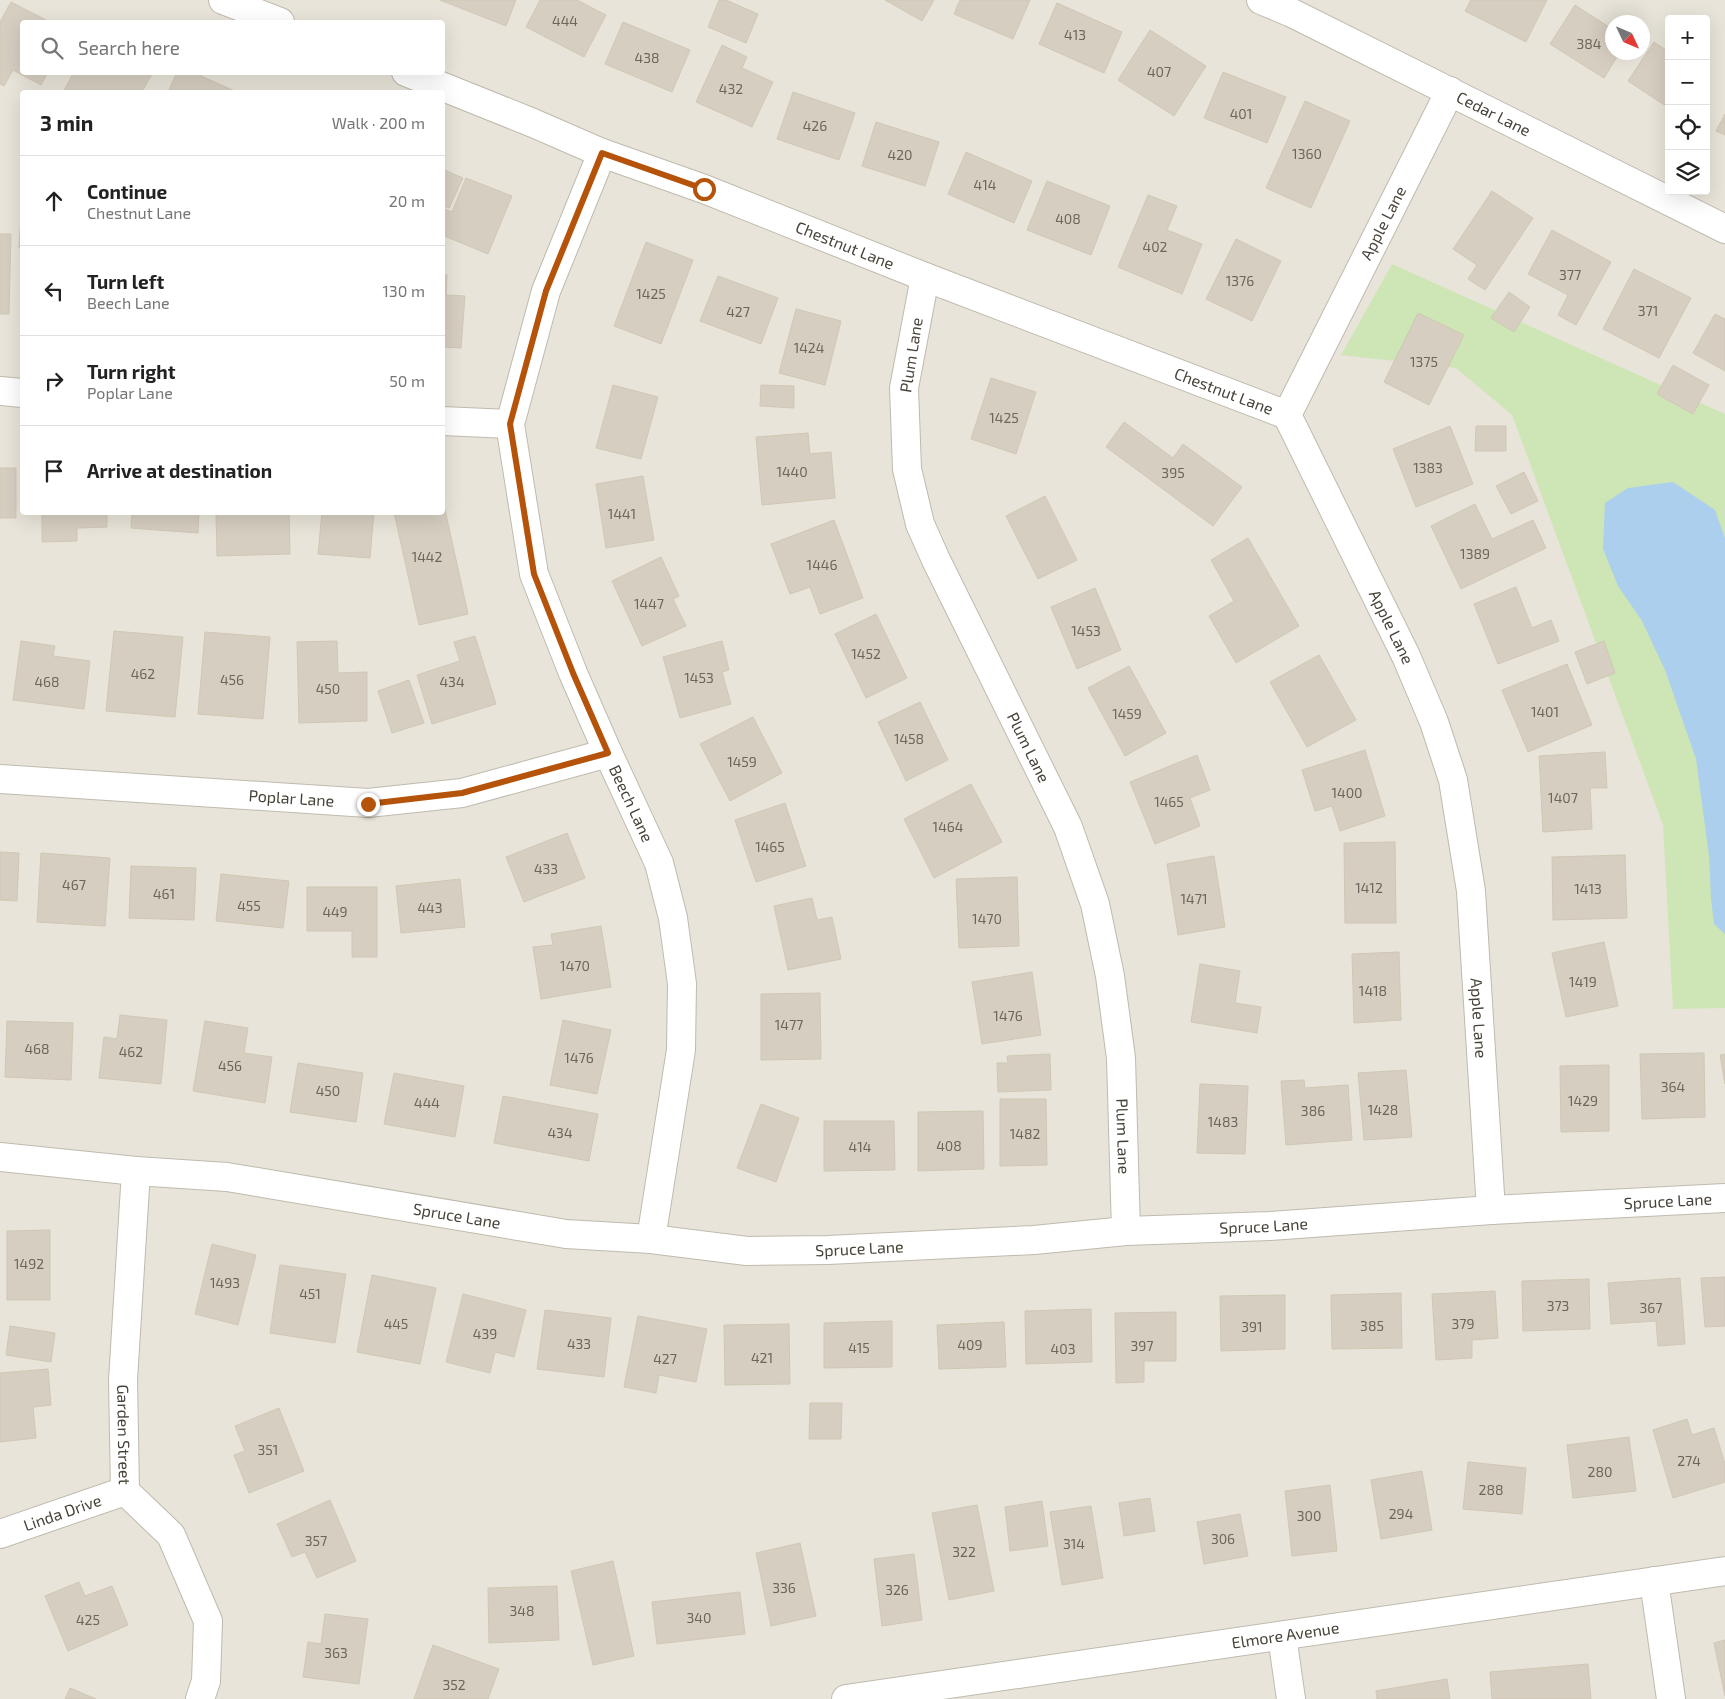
<!DOCTYPE html>
<meta charset="utf-8">
<style>
body{margin:0;font-family:"Exo 2",sans-serif;background:#f2f2f2;color:#222}
.controls{position:absolute;right:15px;top:15px;display:grid;overflow:hidden;border-radius:5px;box-shadow:0 5px 20px #0002}
.controls button{width:45px;height:45px;display:grid;place-items:center;padding:0;border:0;border-bottom:1px solid #e0e0e0;background:#fff;color:#222;font:25px sans-serif}
.compass{position:absolute;left:1605px;top:15px;width:45px;height:45px;border-radius:50%;background:#fff;box-shadow:0 5px 20px #0002;rotate:134deg}
.stop{position:absolute;width:15px;height:15px;margin:-11px;border:4px solid #b45309;border-radius:50%;background:#fff}
.stop.end{background:#b45309;border-color:#fff;box-shadow:0 1px 5px #0008}
.list{margin:0;padding:0;list-style:none}
h2{display:flex;justify-content:space-between;align-items:center;height:65px;margin:0;padding:0 20px;font-size:21px}
h2 small{font-size:16px;font-weight:400;color:#767676}
.list li{display:grid;grid-template-columns:32px 1fr auto;gap:15px;align-items:center;box-sizing:border-box;height:90px;padding:0 20px;border-top:1px solid #e0e0e0}
.list b{display:block;font-size:19px;white-space:nowrap}
.list p{margin:0;font-size:16px;white-space:nowrap;color:#767676}
.list em{font-size:16px;font-style:normal;color:#767676}
.icon{flex:none;width:28px;height:28px;fill:none;stroke:currentColor;stroke-width:2;stroke-linecap:round;stroke-linejoin:round}
.map{position:relative;flex:none;width:1725px;height:1699px;overflow:hidden}
.search{position:absolute;background:#fff;box-shadow:0 5px 20px #0002;left:20px;top:20px;width:425px;height:55px;display:flex;align-items:center;gap:12px;box-sizing:border-box;padding:0 18px;border-radius:5px;color:#767676;font-size:19px}
.panel{position:absolute;background:#fff;box-shadow:0 5px 20px #0002;left:20px;top:90px;width:425px;height:425px;border-radius:5px}
.map>svg:first-child{display:block}
</style>
<div class="map">
<svg width="1725" height="1699" viewBox="0 0 1725 1699">
<rect width="100%" height="100%" fill="#f4f2eb"/>
<path fill="#e8e4d9" fill-rule="evenodd" d="M0 0H1725V1699H0ZM1669 19H1706V191H1669ZM22 22H442V72H22ZM1612 22H1642V52H1612ZM22 92H442V512H22Z"/>
<path fill="#cee6b6" d="M1392 264 1725 414V1008L1673 1009 1663 825 1512 415 1456 368 1341 355Z"/>
<path fill="#abcfed" d="M1673 482 1715 510 1725 538V934L1714 924 1711 899 1709 856 1696 759 1665 670 1642 621 1618 586 1603 549 1605 503 1628 488Z"/>
<path fill="#d6cec1" stroke="#d0c7b4" d="M440 0H516L506 26Z
M540 0H577L606 15 584 57 526 27Z
M719 0H726L758 14 746 43 708 27Z
M885 0H934L922 21Z
M960 0H1030L1013 39 954 14Z
M1471 0H1547L1526 42 1465 11Z
M11 2 50 22H22V72H48L41 85 13 70 4 86 0 84V22Z
M1057 3 1122 32 1104 73 1039 44Z
M1575 5 1612 29V52H1620L1604 78 1550 44Z
M623 22 690 50 672 92 605 64Z
M1150 30 1206 66 1174 116 1118 80Z
M1654 42 1669 52V108L1628 81Z
M722 45 747 57 742 68 773 82 752 127 696 102Z
M74 72H153L142 92H63Z
M177 72H192L237 92H168Z
M1223 72 1286 97 1267 143 1204 118Z
M793 92 855 113 839 160 777 139Z
M1305 101 1350 121 1311 208 1266 188Z
M1725 114V135L1716 131Z
M876 122 939 142 925 186 862 166Z
M966 152 1032 181 1014 223 948 194Z
M442 169 463 178 449 208 442 205Z
M466 178 512 196 488 254 442 235V208L452 212Z
M1047 181 1110 206 1091 255 1027 230Z
M1492 191 1533 218 1485 290 1468 279 1477 265 1453 249Z
M1148 195 1177 206 1167 230 1202 244 1182 294 1118 267Z
M21 217H22V248H19Z
M1552 230 1611 262 1576 325 1558 315 1568 295 1528 274Z
M0 234H11L9 314H0Z
M1236 239 1281 261 1252 321 1206 299Z
M646 242 693 260 661 344 614 326Z
M1634 269 1691 298 1659 358 1603 329Z
M442 274 447 275 446 295 465 296 461 348 442 347Z
M718 276 778 298 761 344 700 321Z
M1509 292 1530 307 1514 332 1491 318Z
M796 309 841 321 825 385 779 373Z
M1418 313 1464 335 1429 405 1384 382Z
M1715 314 1725 319V371L1693 353Z
M1673 365 1709 385 1693 414 1657 394Z
M991 378 1036 392 1016 454 971 439Z
M613 385 658 397 641 459 596 448Z
M761 385 794 386V408L760 406Z
M1124 422 1173 458 1183 444 1242 487 1213 526 1106 447Z
M1450 426 1473 484 1416 507 1393 449Z
M1476 426H1506V451H1475Z
M808 433 810 454 831 452 835 498 762 505 756 437Z
M0 468H16V518H0Z
M1524 472 1538 501 1511 514 1496 486Z
M643 476 654 540 606 548 596 484Z
M442 496 468 614 419 625 394 512H442Z
M1045 496 1077 560 1038 579 1006 516Z
M1475 504 1492 539 1533 520 1546 548 1461 589 1431 526Z
M42 512H107V527L77 528V541L42 542Z
M132 512H199L198 533 131 528Z
M216 512H289L290 554 217 556Z
M322 512H374L370 558 318 554Z
M834 520 863 598 820 614 810 587 790 594 771 544Z
M1248 538 1299 626 1236 663 1209 616 1234 601 1211 560Z
M661 557 679 596 673 599 686 626 642 646 612 581Z
M1516 587 1532 628 1551 620 1559 641 1498 664 1474 604Z
M1095 588 1121 650 1077 669 1051 607Z
M876 614 907 678 866 698 835 634Z
M114 631 183 637 175 717 106 711Z
M205 632 270 637 263 719 198 714Z
M475 636 496 704 432 724 417 675 460 661 454 642Z
M21 641 55 646 53 656 90 661 84 709 13 700Z
M337 641 338 673 367 672V721L299 723 297 642Z
M722 641 729 670 722 672 731 704 680 718 663 657Z
M1604 641 1615 673 1587 684 1575 652Z
M1319 655 1356 720 1307 747 1270 682Z
M1567 664 1592 725 1528 752 1502 690Z
M1129 666 1166 733 1125 756 1088 688Z
M409 680 424 723 392 733 378 691Z
M920 702 948 760 906 781 878 722Z
M753 717 782 773 730 801 700 744Z
M1365 750 1385 816 1340 831 1332 806 1315 811 1302 770Z
M1605 752 1607 788H1590L1592 829 1543 832 1539 756Z
M1197 755 1210 790 1190 798 1200 826 1155 844 1130 782Z
M971 784 1002 842 934 878 904 819Z
M785 803 806 866 756 882 735 820Z
M567 833 585 878 524 902 506 857Z
M1395 842 1396 923H1345L1344 843Z
M0 852 19 853 17 901 0 900Z
M41 853 110 858 105 926 37 922Z
M1625 855 1627 918 1553 920 1552 857Z
M1214 856 1225 927 1178 935 1167 864Z
M131 866 196 868 194 920 129 918Z
M221 874 289 881 283 928 216 921Z
M1017 877 1019 946 959 948 956 879Z
M460 879 465 927 401 933 396 886Z
M307 887H377V957H352V931H307Z
M812 898 817 920 832 917 841 959 788 970 774 906Z
M601 926 611 987 541 999 533 947 553 945 551 934Z
M1604 942 1618 1006 1566 1017 1552 953Z
M1399 952 1401 1020 1354 1023 1352 954Z
M1200 964 1240 971 1235 1003 1261 1007 1257 1033 1191 1022Z
M1032 972 1041 1035 982 1044 972 982Z
M820 993 821 1059 761 1060V994Z
M120 1015 167 1020 161 1084 99 1078 104 1037 117 1039Z
M563 1020 611 1030 597 1094 550 1085Z
M7 1021 73 1023 71 1080 5 1077Z
M205 1021 248 1028 244 1053 272 1057 265 1103 193 1091Z
M1704 1053 1705 1117 1642 1119 1640 1054Z
M1050 1054 1051 1090 998 1092 997 1063H1008L1007 1056Z
M1725 1054V1084L1720 1055Z
M298 1063 363 1073 356 1122 290 1112Z
M1609 1065V1131L1561 1132 1560 1066Z
M1406 1070 1412 1137 1364 1140 1358 1073Z
M394 1073 464 1086 455 1137 384 1124Z
M1304 1080 1305 1088 1348 1085 1352 1140 1286 1145 1281 1081Z
M1200 1084 1248 1086 1245 1154 1197 1153Z
M503 1096 598 1114 589 1161 494 1143Z
M1000 1099H1046L1047 1165 1000 1166Z
M761 1104 799 1118 776 1182 737 1168Z
M983 1111 984 1169 918 1171V1112Z
M824 1121H894L895 1170 824 1171Z
M50 1230V1300H7V1231Z
M212 1244 256 1255 238 1325 195 1314Z
M280 1265 346 1274 335 1343 270 1333Z
M372 1275 436 1288 420 1364 357 1352Z
M1725 1277V1326L1705 1327 1701 1278Z
M1680 1278 1685 1344 1658 1346 1656 1321 1611 1324 1608 1283Z
M1589 1279 1590 1329 1523 1331 1522 1281Z
M1495 1291 1498 1338 1472 1340V1358L1436 1360 1432 1294Z
M1401 1293 1402 1348 1332 1349 1331 1295Z
M463 1294 526 1310 514 1357 495 1352 490 1373 446 1362Z
M1285 1295V1349L1221 1351 1220 1296Z
M1091 1309 1092 1362 1026 1364 1025 1311Z
M545 1310 611 1318 604 1377 537 1369Z
M1176 1312V1361H1144V1382L1116 1383 1115 1313Z
M638 1316 707 1329 696 1382 659 1375 656 1393 624 1387Z
M892 1321V1367L824 1368V1323Z
M1004 1322 1006 1367 939 1369 937 1325Z
M789 1324 790 1384 725 1385 724 1325Z
M10 1326 55 1333 51 1362 6 1355Z
M48 1369 51 1405 33 1407 36 1438 0 1442V1373Z
M810 1403H842L841 1439H809Z
M279 1408 304 1471 249 1493 234 1455 245 1451 235 1426Z
M1687 1419 1692 1435 1714 1428 1725 1464V1482L1673 1498 1653 1430Z
M1629 1437 1636 1491 1573 1498 1567 1445Z
M1468 1462 1526 1468 1522 1514 1463 1509Z
M1422 1471 1432 1530 1381 1539 1371 1480Z
M1330 1485 1337 1551 1292 1556 1285 1491Z
M1150 1498 1155 1531 1124 1536 1119 1503Z
M330 1500 356 1561 317 1578 305 1552 292 1557 277 1524Z
M1042 1501 1048 1546 1010 1551 1005 1507Z
M977 1505 994 1591 949 1600 932 1513Z
M1091 1506 1103 1578 1062 1585 1050 1512Z
M1240 1514 1248 1556 1204 1564 1197 1522Z
M800 1543 816 1616 771 1626 756 1553Z
M914 1554 922 1620 882 1626 874 1559Z
M613 1561 634 1656 593 1665 571 1571Z
M79 1582 85 1596 112 1586 128 1625 68 1651 45 1596Z
M557 1586 559 1640 489 1643 488 1588Z
M740 1592 745 1634 657 1644 652 1602Z
M325 1614 368 1619 359 1684 303 1677 308 1642 321 1644Z
M1725 1640V1696L1714 1643Z
M433 1645 499 1669 488 1699H414Z
M1588 1664 1591 1699H1492L1490 1672Z
M1447 1679 1450 1699H1377L1376 1691Z
M70 1688 96 1699H65Z"/>
<g fill="none" stroke-linecap="round" stroke-linejoin="round">
<g stroke="#c0baae" stroke-width="30">
<g id="minor">
<path d="M223 0 280 22"/>
<path id="s1" d="M1261 0 1292 13 1725 229"/>
<path id="s2" d="M406 72 533 123 602 153 704 189 925 277 1287 415"/>
<path id="s3" d="M1450 91 1287 415 1406 656 1434 722 1453 780 1471 891 1491 1210"/>
<path id="s4" d="M602 153 546 291 510 424 534 574 573 673 608 753 659 863 673 918 682 984 681 1050 651 1239"/>
<path id="s5" d="M925 277 904 388 907 469 920 524 936 560 1068 827 1095 904 1110 976 1121 1058 1126 1231"/>
<path d="M0 391 22 393"/>
<path d="M442 421 510 424"/>
<path id="s6" d="M0 779 368 803 462 793 608 753"/>
<path id="s7" d="M0 1157 136 1171 227 1177 566 1234 651 1239 747 1251 828 1250 1034 1240 1126 1231 1270 1226 1491 1210 1725 1198"/>
<path id="s8" d="M136 1171 123 1380 125 1491 171 1535 208 1621 206 1681 200 1699"/>
<path id="s9" d="M0 1534 125 1491"/>
<path d="M1654 1581 1671 1699"/>
<path d="M1282 1636 1291 1699"/>
<path id="s10" d="M846 1699 1725 1571"/>
</g>
</g>
<use href="#minor" stroke="#fff" stroke-width="28"/>
</g>
<g fill="none" stroke-linecap="round" stroke-linejoin="round">
<path stroke="#b45309" stroke-width="6" d="M368 804 462 793 608 753 573 673 534 574 510 424 546 291 602 153 704 189"/>
</g>
<g text-anchor="middle" stroke-width="4" stroke-linejoin="round" paint-order="stroke">
<g font-size="14" fill="#6c665b">
<text x="565" y="26">444</text>
<text x="1075" y="40">413</text>
<text x="1589" y="49">384</text>
<text x="647" y="63">438</text>
<text x="1159" y="77">407</text>
<text x="731" y="94">432</text>
<text x="1241" y="119">401</text>
<text x="815" y="131">426</text>
<text x="1307" y="159">1360</text>
<text x="900" y="160">420</text>
<text x="985" y="190">414</text>
<text x="1068" y="224">408</text>
<text x="1155" y="252">402</text>
<text x="1570" y="280">377</text>
<text x="1240" y="286">1376</text>
<text x="651" y="299">1425</text>
<text x="1648" y="316">371</text>
<text x="738" y="317">427</text>
<text x="809" y="353">1424</text>
<text x="1424" y="367">1375</text>
<text x="1004" y="423">1425</text>
<text x="1428" y="473">1383</text>
<text x="792" y="477">1440</text>
<text x="1173" y="478">395</text>
<text x="622" y="519">1441</text>
<text x="1475" y="559">1389</text>
<text x="427" y="562">1442</text>
<text x="822" y="570">1446</text>
<text x="649" y="609">1447</text>
<text x="1086" y="636">1453</text>
<text x="866" y="659">1452</text>
<text x="143" y="679">462</text>
<text x="699" y="683">1453</text>
<text x="232" y="685">456</text>
<text x="47" y="687">468</text>
<text x="452" y="687">434</text>
<text x="328" y="694">450</text>
<text x="1545" y="717">1401</text>
<text x="1127" y="719">1459</text>
<text x="909" y="744">1458</text>
<text x="742" y="767">1459</text>
<text x="1347" y="798">1400</text>
<text x="1563" y="803">1407</text>
<text x="1169" y="807">1465</text>
<text x="948" y="832">1464</text>
<text x="770" y="852">1465</text>
<text x="546" y="874">433</text>
<text x="74" y="890">467</text>
<text x="1369" y="893">1412</text>
<text x="1588" y="894">1413</text>
<text x="164" y="899">461</text>
<text x="1194" y="904">1471</text>
<text x="249" y="911">455</text>
<text x="430" y="913">443</text>
<text x="335" y="917">449</text>
<text x="987" y="924">1470</text>
<text x="575" y="971">1470</text>
<text x="1583" y="987">1419</text>
<text x="1373" y="996">1418</text>
<text x="1008" y="1021">1476</text>
<text x="789" y="1030">1477</text>
<text x="37" y="1054">468</text>
<text x="131" y="1057">462</text>
<text x="579" y="1063">1476</text>
<text x="230" y="1071">456</text>
<text x="1673" y="1092">364</text>
<text x="328" y="1096">450</text>
<text x="1583" y="1106">1429</text>
<text x="427" y="1108">444</text>
<text x="1383" y="1115">1428</text>
<text x="1313" y="1116">386</text>
<text x="1223" y="1127">1483</text>
<text x="560" y="1138">434</text>
<text x="1025" y="1139">1482</text>
<text x="949" y="1151">408</text>
<text x="860" y="1152">414</text>
<text x="29" y="1269">1492</text>
<text x="225" y="1288">1493</text>
<text x="310" y="1299">451</text>
<text x="1558" y="1311">373</text>
<text x="1651" y="1313">367</text>
<text x="396" y="1329">445</text>
<text x="1463" y="1329">379</text>
<text x="1372" y="1331">385</text>
<text x="1252" y="1332">391</text>
<text x="485" y="1339">439</text>
<text x="579" y="1349">433</text>
<text x="970" y="1350">409</text>
<text x="1142" y="1351">397</text>
<text x="859" y="1353">415</text>
<text x="1063" y="1354">403</text>
<text x="762" y="1363">421</text>
<text x="665" y="1364">427</text>
<text x="268" y="1455">351</text>
<text x="1689" y="1466">274</text>
<text x="1600" y="1477">280</text>
<text x="1491" y="1495">288</text>
<text x="1401" y="1519">294</text>
<text x="1309" y="1521">300</text>
<text x="1223" y="1544">306</text>
<text x="316" y="1546">357</text>
<text x="1074" y="1549">314</text>
<text x="964" y="1557">322</text>
<text x="784" y="1593">336</text>
<text x="897" y="1595">326</text>
<text x="522" y="1616">348</text>
<text x="699" y="1623">340</text>
<text x="88" y="1625">425</text>
<text x="336" y="1658">363</text>
<text x="454" y="1690">352</text>
</g>
<g font-size="16" fill="#484339" stroke="#fff">
<text dy="6" stroke="none"><textPath href="#s1" startOffset="259">Cedar Lane</textPath></text>
<text transform="translate(1383 223) rotate(-63)" y="6">Apple Lane</text>
<text dy="6" stroke="none"><textPath href="#s2" startOffset="472">Chestnut Lane</textPath></text>
<text transform="translate(911 355) rotate(-81)" y="6">Plum Lane</text>
<text dy="6" stroke="none"><textPath href="#s2" startOffset="878">Chestnut Lane</textPath></text>
<text dy="6" stroke="none"><textPath href="#s3" startOffset="599">Apple Lane</textPath></text>
<text dy="6" stroke="none"><textPath href="#s5" startOffset="499">Plum Lane</textPath></text>
<text dy="6" stroke="none"><textPath href="#s6" startOffset="292">Poplar Lane</textPath></text>
<text dy="6" stroke="none"><textPath href="#s4" startOffset="688">Beech Lane</textPath></text>
<text dy="6" stroke="none"><textPath href="#s3" startOffset="1004">Apple Lane</textPath></text>
<text dy="6" stroke="none"><textPath href="#s5" startOffset="904">Plum Lane</textPath></text>
<text dy="6" stroke="none"><textPath href="#s7" startOffset="1676">Spruce Lane</textPath></text>
<text dy="6" stroke="none"><textPath href="#s7" startOffset="461">Spruce Lane</textPath></text>
<text dy="6" stroke="none"><textPath href="#s7" startOffset="1271">Spruce Lane</textPath></text>
<text dy="6" stroke="none"><textPath href="#s7" startOffset="866">Spruce Lane</textPath></text>
<text dy="6" stroke="none"><textPath href="#s8" startOffset="264">Garden Street</textPath></text>
<text dy="6" stroke="none"><textPath href="#s9" startOffset="66">Linda Drive</textPath></text>
<text dy="6" stroke="none"><textPath href="#s10" startOffset="444">Elmore Avenue</textPath></text>
</g>
</g>
</svg>
<div class="controls">
<button>+</button>
<button>−</button>
<button><svg class="icon" aria-label="locate" viewBox="0 0 24 24"><circle cx="12" cy="12" r="6"/><path d="M12 2v4M12 18v4M2 12h4M18 12h4"/></svg></button>
<button><svg class="icon" aria-label="layers" viewBox="0 0 24 24"><path d="M12 4l9 5-9 5-9-5zM3 14l9 5 9-5"/></svg></button>
</div>
<svg class="compass" viewBox="-18 -18 36 36"><path d="M0-13l5 13h-10z" fill="#e53935"/><path d="M0 13l5-13h-10z" fill="#767676"/></svg>
<div class="stop" style="left:704px;top:189px"></div>
<div class="stop end" style="left:368px;top:804px"></div>
<div class="search"><svg class="icon" aria-label="search" viewBox="0 0 24 24"><circle cx="10" cy="10" r="6"/><path d="M15 15l6 6"/></svg>Search here</div>
<section class="panel">
<h2>3 min<small>Walk · 200 m</small></h2>
<ul class="list">
<li><svg class="icon" aria-label="ahead" viewBox="0 0 24 24"><path d="M12 20V5M6 11l6-6 6 6"/></svg><div><b>Continue</b><p>Chestnut Lane</p></div><em>20 m</em></li>
<li><svg class="icon" aria-label="left" viewBox="0 0 24 24"><path d="M17 20v-9H6M10 6l-5 5 5 5"/></svg><div><b>Turn left</b><p>Beech Lane</p></div><em>130 m</em></li>
<li><svg class="icon" aria-label="right" viewBox="0 0 24 24"><path d="M7 20v-9h11M14 6l5 5-5 5"/></svg><div><b>Turn right</b><p>Poplar Lane</p></div><em>50 m</em></li>
<li><svg class="icon" aria-label="arrive" viewBox="0 0 24 24"><path d="M6 21V4h12l-3 4 3 4H6"/></svg><div><b>Arrive at destination</b></div></li>
</ul>
</section>
</div>
